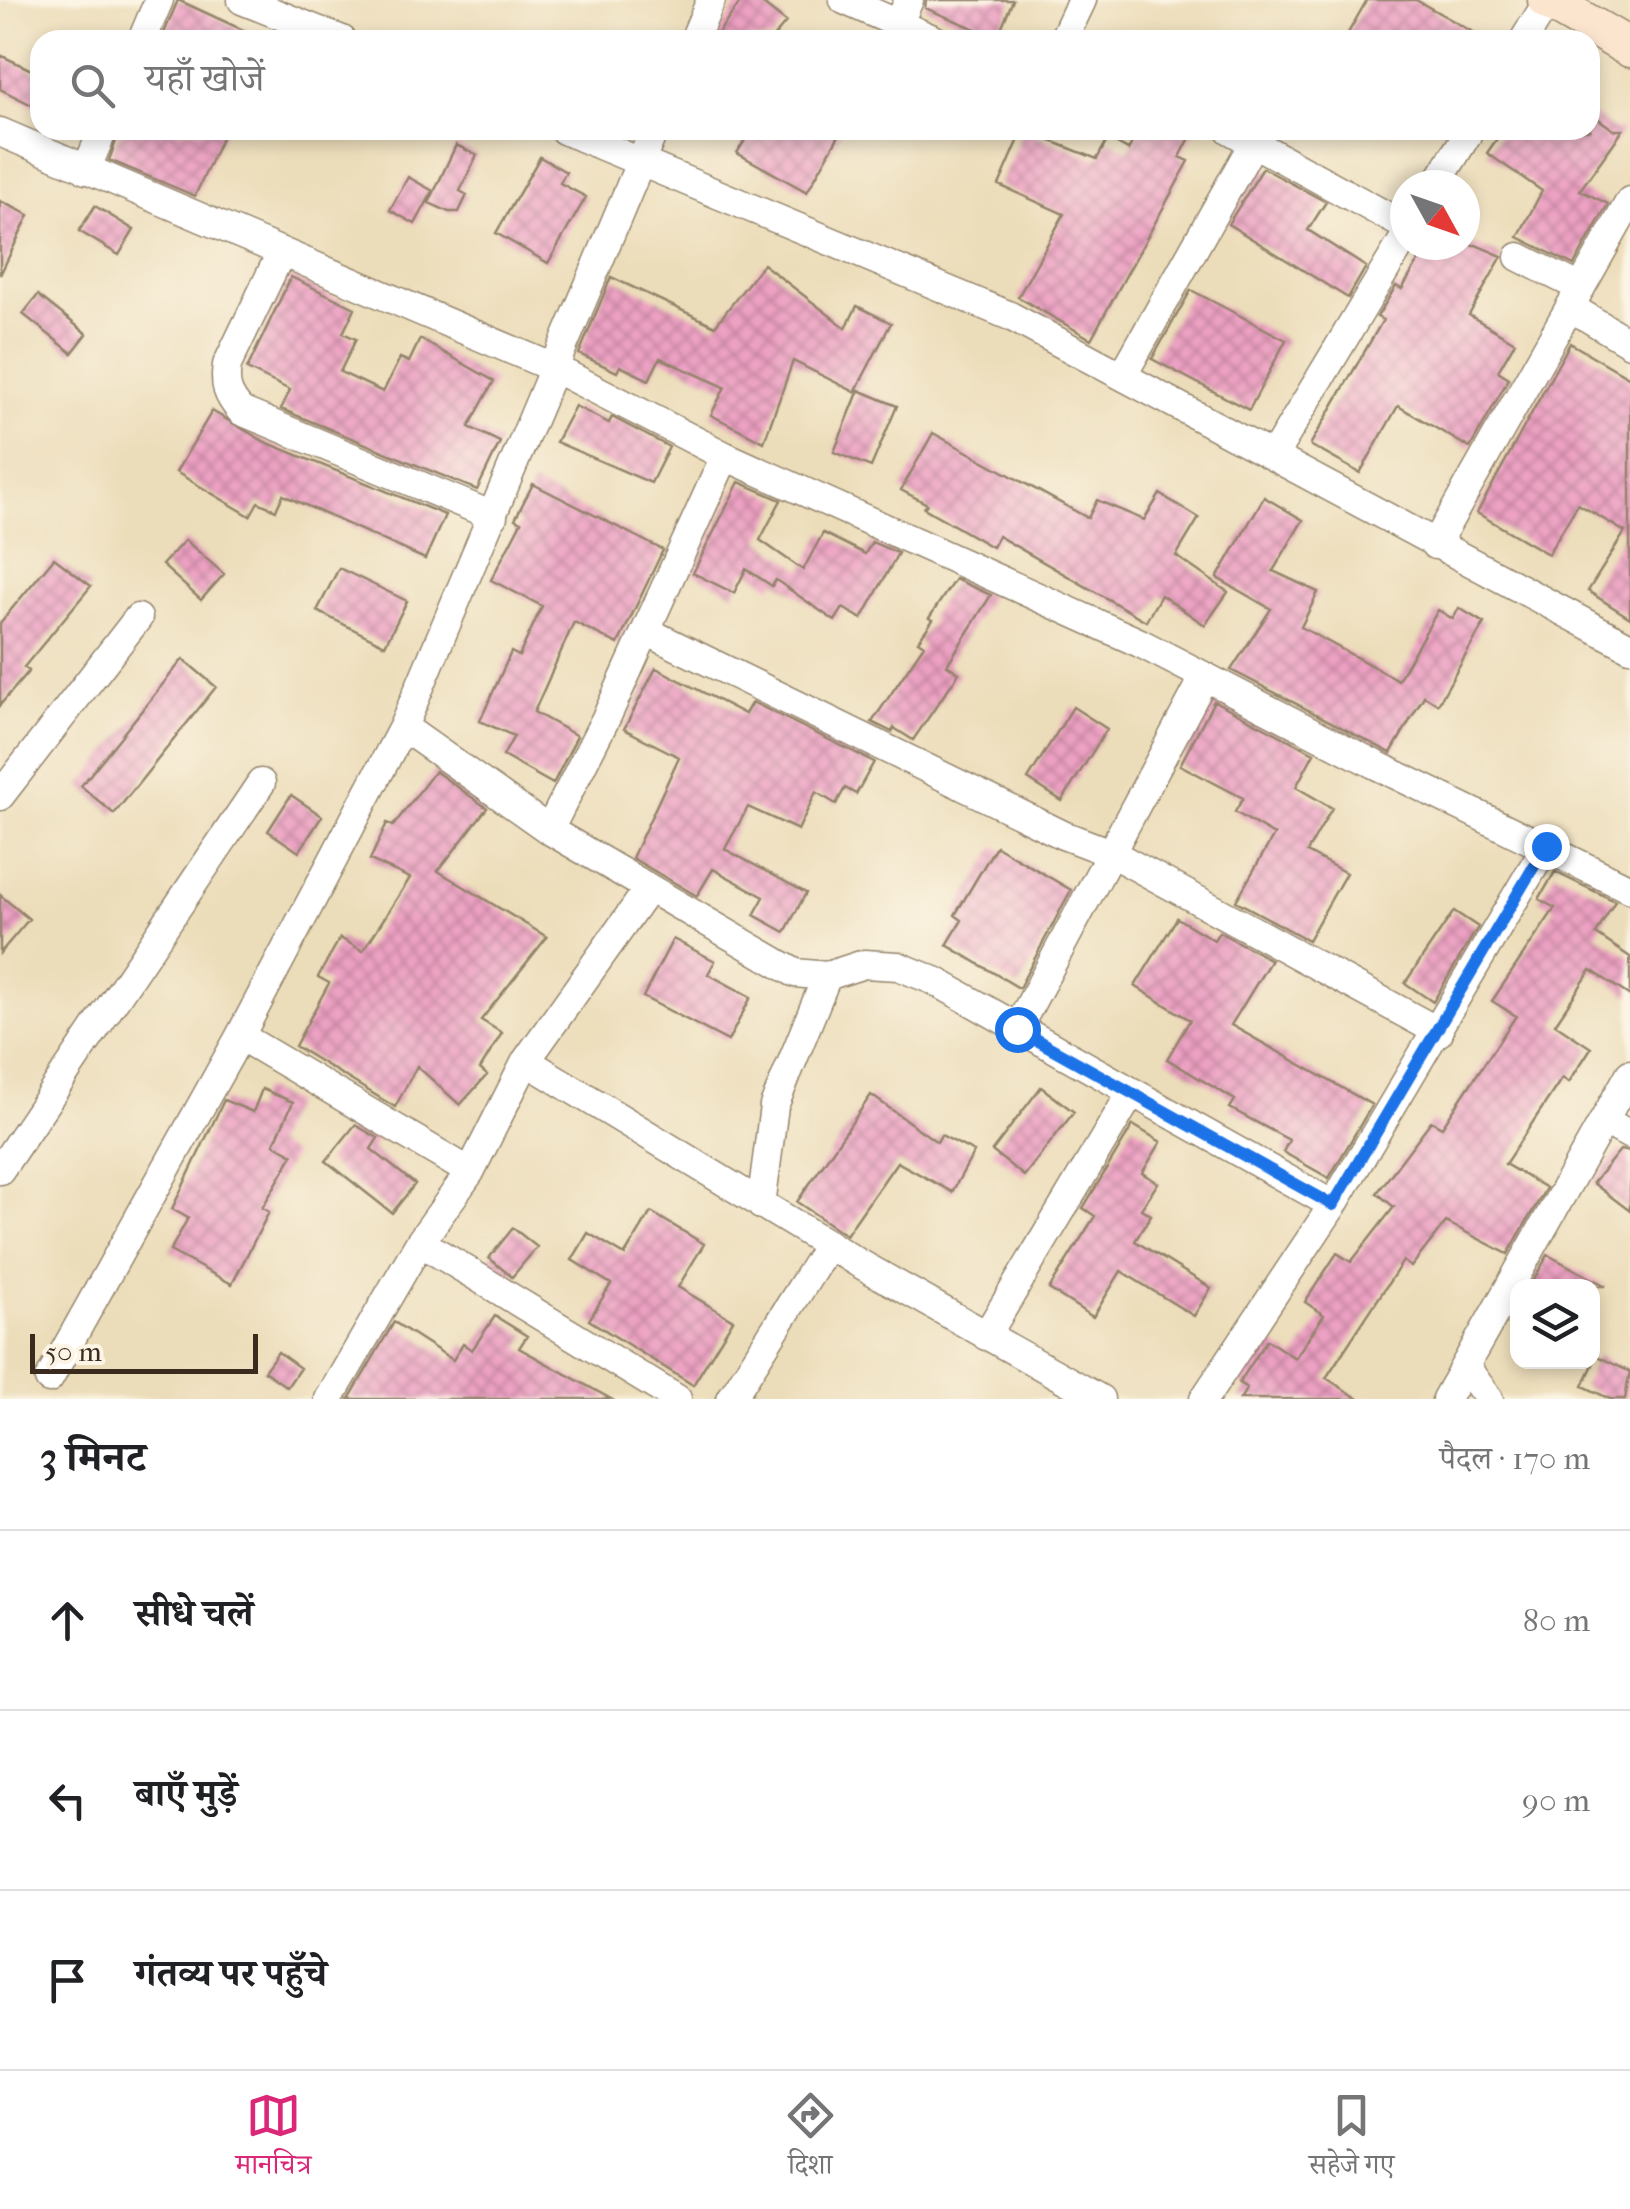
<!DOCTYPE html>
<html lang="hi">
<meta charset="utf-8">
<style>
body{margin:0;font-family:"IM FELL French Canon","Noto Serif Devanagari",serif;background:#f6f6f6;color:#202124}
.controls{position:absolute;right:30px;bottom:30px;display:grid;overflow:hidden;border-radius:20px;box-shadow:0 5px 15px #0003}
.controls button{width:90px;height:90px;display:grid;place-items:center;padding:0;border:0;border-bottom:2px solid #e0e0e0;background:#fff;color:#202124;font:50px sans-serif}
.compass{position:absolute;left:1390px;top:170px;width:90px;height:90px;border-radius:50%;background:#fff;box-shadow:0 5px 15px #0003;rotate:130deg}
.scale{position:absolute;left:30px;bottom:25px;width:228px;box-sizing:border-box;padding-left:10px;border:5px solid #3b2a1e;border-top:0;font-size:28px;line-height:35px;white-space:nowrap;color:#3b2a1e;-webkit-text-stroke:8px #fcf5e5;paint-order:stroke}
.stop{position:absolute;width:30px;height:30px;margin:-22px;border:8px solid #1a73e8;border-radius:50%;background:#fff}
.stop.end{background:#1a73e8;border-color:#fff;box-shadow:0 2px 10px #0008}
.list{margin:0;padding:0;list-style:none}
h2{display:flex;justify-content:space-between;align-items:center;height:130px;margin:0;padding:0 40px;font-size:42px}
h2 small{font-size:32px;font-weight:400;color:#757577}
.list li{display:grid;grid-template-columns:65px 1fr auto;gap:30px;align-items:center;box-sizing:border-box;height:180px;padding:0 40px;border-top:2px solid #e0e0e0}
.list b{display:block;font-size:38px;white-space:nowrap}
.list em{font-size:32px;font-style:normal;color:#757577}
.icon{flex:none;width:55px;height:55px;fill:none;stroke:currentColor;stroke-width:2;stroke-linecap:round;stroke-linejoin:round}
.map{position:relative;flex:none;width:1630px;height:1399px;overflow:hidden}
.search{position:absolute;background:#fff;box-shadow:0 5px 15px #0003;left:30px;right:30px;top:30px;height:110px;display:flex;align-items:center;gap:25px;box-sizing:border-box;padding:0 35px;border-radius:30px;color:#757577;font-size:38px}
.sheet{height:670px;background:#fff}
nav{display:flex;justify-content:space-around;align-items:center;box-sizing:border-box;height:140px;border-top:2px solid #e0e0e0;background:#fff;font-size:28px;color:#757577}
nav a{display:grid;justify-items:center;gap:5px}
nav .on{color:#db2777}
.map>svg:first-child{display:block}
</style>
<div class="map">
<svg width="1630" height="1399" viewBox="0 0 1630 1399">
<defs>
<pattern id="building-cross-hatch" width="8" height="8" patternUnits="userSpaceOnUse" patternTransform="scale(2.5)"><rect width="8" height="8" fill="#eda1c3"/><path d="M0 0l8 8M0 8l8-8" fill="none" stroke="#c1839e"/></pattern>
</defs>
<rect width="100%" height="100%" fill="#fcf5e5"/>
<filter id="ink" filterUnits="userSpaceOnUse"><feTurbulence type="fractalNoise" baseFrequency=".01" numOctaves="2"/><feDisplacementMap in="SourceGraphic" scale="20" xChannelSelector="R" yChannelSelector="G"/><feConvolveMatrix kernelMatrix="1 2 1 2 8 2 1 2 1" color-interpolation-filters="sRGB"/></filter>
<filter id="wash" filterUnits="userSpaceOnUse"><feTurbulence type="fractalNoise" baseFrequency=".0048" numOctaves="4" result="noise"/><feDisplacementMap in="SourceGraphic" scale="40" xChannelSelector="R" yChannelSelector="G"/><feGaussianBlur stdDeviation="2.25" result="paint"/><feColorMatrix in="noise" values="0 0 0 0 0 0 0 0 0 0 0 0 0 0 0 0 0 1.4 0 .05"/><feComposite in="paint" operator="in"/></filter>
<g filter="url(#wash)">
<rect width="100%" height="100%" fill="#ecddba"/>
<g id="blocks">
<path fill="url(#building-cross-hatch)" d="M178 0 265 40H161Z
M742 0H758L786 22 771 40H713Z
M926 0H1013L997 38 925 8Z
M1367 0H1416L1487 40H1344Z
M0 55 40 74V109L0 89Z
M1590 113 1614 130H1623L1580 190 1608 204 1574 265 1518 237 1542 191 1487 153 1503 130H1590Z
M120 130H225L195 196 109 160Z
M751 130H842L807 192 737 153Z
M1023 130 1097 159 1108 139 1128 150 1139 130H1194L1180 157 1189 161 1091 339 1018 297 1064 214 999 185Z
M456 145 477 155 460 191 467 195 459 212H449L429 203Z
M540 157 566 172 560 183 586 197 548 263 496 233Z
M1263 168 1326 202 1308 230 1366 267 1348 298 1228 224Z
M408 177 433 191 415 224 390 210Z
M0 201 29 215 0 275Z
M95 206 134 230 119 255 79 231Z
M1428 245H1476L1502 256 1469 315 1515 342 1498 371 1509 378 1470 448 1398 406 1360 473 1310 445 1383 320 1377 317 1396 286 1402 289Z
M763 264 846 328 857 306 891 323 855 392 793 361 764 442 711 415 725 387 660 358 649 380 620 366 617 372 579 354 611 277 715 326Z
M291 277 355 308 343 333 356 339 340 372 383 392 400 358 409 362 420 339 494 381 469 427 500 442 477 490 281 409 290 390 247 369Z
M1191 290 1286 340 1249 410 1152 359Z
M38 295 87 334 72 353 23 314Z
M1570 343 1630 378V618L1588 591 1625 532 1578 504 1548 554 1477 513Z
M859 390 897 406 871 467 834 452Z
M575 406 609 423 612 417 669 447 651 483 556 442Z
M212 411 265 442 445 515 425 559 283 495 276 510 258 502 250 516 176 472Z
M933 433 1088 518 1097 500 1144 520 1160 494 1199 518 1176 556 1228 592 1205 625 1161 595 1146 621 998 536 992 547 924 508 927 504 901 490Z
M739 482 781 500 760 540 803 570 823 533 865 554 872 542 898 553 862 619 843 608 835 621 776 580 772 586 746 569 734 593 693 573Z
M533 484 663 550 618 644 574 622 534 712 577 736 553 784 503 756 514 736 480 721 511 652 519 656 542 606 491 580 521 522 515 519Z
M1264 497 1303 520 1273 571 1318 592 1301 627 1398 680 1438 610 1453 619 1459 608 1484 623 1438 704 1424 696 1391 753 1231 670 1271 609 1217 578Z
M185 540 224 574 201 600 162 565Z
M54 558 91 586 24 667 29 671 0 705V623Z
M339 568 407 601 385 645 317 611Z
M955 579 991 595 947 665 959 673 913 740 894 728 892 732 872 722 924 645 918 641 933 620 929 618Z
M183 659 216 687 114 814 81 786Z
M656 668 745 714 752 702 874 762 856 794 845 788 836 804 816 792 798 830 748 807 725 849 806 893 785 932 754 915 764 897 713 869 697 896 632 858 679 757 624 729Z
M1214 701 1314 753 1296 787 1332 808 1307 852 1346 873 1308 940 1236 901 1274 835 1235 812 1243 798 1180 765Z
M1073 707 1107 729 1062 801 1028 779Z
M435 771 487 808 438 871 547 937 481 1020 502 1033 480 1069 487 1075 460 1105 417 1066 395 1107 295 1046 329 983 318 977 340 938 363 951 410 878 370 860 387 823 393 826Z
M291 795 322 816 299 852 268 831Z
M996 846 1071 890 1019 988 947 945 962 920 955 915Z
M1555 872 1615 901 1596 934 1630 957V996L1591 970 1555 1024 1591 1048 1569 1082 1562 1078 1505 1164 1546 1188 1508 1254 1446 1222 1411 1267 1403 1261 1326 1378 1359 1399H1240L1247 1388 1239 1383 1267 1340 1295 1358 1324 1315 1305 1302 1337 1253 1351 1262 1394 1207 1377 1193 1431 1121 1442 1127 1516 1016 1492 1001 1555 908 1539 899Z
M0 895 29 919 0 953Z
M1454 911 1478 927 1433 1002 1405 983Z
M1177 918 1214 940 1219 932 1271 960 1231 1025 1372 1105 1329 1178 1283 1152 1289 1140 1230 1108 1235 1100 1167 1059 1190 1020 1135 986Z
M673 939 715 961 708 974 751 997 728 1041 643 997Z
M1041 1087 1074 1112 1024 1176 992 1151Z
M262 1089 293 1102 274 1144 293 1155 262 1208 269 1212 232 1284 170 1251 188 1218 172 1209 224 1100 253 1112Z
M871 1095 937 1142 941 1135 974 1152 952 1192 897 1162 846 1235 797 1202Z
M355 1125 378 1138 371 1149 415 1184 392 1213 326 1161Z
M1133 1125 1161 1142 1142 1173 1158 1183 1141 1209 1151 1215 1135 1241 1211 1288 1194 1316 1121 1271 1093 1317 1049 1289 1095 1216 1083 1208Z
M1620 1150 1630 1152V1211L1593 1183Z
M651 1212 704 1244 678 1287 733 1320 693 1385 589 1320 611 1284 572 1260 588 1233 625 1255Z
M513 1228 537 1247 512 1277 489 1258Z
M1548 1255 1606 1286H1530Z
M495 1316 527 1336 519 1348 611 1399H349L394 1322 453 1360 463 1344 472 1350Z
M278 1352 300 1368 287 1387 264 1371Z
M1597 1356 1630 1372 1625 1399H1610L1583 1386Z"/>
</g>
</g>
<g filter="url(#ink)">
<use href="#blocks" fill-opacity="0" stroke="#94846c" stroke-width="2.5"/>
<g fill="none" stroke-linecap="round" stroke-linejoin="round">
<g stroke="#94846c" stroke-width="31">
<path id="street" d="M242 0 342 40
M844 0 935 40
M899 23 909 0
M142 40 159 0
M694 40 711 0
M1063 40 1082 0
M1524 40 1548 1
M564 130 1010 316 1630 647
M1230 130 1405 226
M0 132 554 368 725 456 1140 643 1374 764 1630 889
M86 170 103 130
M1436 185 1470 130
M280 255 227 365C224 385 227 395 241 411L493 516
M1519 257 1581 288
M1570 307 1630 343
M1123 375 1255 140
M1275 453 1405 237
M1435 545 1630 201
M646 631 1063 835 1113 854 1439 1032
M403 727 549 830 795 973 827 976 864 964 898 966 935 981 1333 1205
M0 796 138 618
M549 830 607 716 725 456
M1017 1029 1205 676
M240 1036 470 1172
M526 1061 857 1262 1100 1399
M1605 1121 1630 1135
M0 1170 261 783
M761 1205 774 1106 827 976
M420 1242 677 1399
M986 1336 1132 1092
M1465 1366 1489 1399
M49 1379 240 1036 403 727 654 130
M329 1399 420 1242 470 1172 526 1061 647 891
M731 1399 829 1244
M1204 1399 1333 1205 1546 846
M1446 1399 1630 1074"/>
</g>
<g stroke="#94846c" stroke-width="41">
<path id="secondary" d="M1547 0 1630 48"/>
</g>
<use href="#street" stroke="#fff" stroke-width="28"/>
<use href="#secondary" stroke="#fbe5cf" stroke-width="38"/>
</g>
</g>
<g fill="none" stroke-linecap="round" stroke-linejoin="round" filter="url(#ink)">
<path stroke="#1a73e8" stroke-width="12" d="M1017 1029 1333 1205 1546 846"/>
</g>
</svg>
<div class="controls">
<button><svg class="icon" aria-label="layers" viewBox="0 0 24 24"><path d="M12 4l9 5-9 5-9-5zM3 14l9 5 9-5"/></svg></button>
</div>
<svg class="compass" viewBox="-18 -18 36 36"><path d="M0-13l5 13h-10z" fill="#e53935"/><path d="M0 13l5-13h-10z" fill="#757577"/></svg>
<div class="scale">50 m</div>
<div class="stop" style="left:1017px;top:1029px"></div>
<div class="stop end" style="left:1546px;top:846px"></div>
<div class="search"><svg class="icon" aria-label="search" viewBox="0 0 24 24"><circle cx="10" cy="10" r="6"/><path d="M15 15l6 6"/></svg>यहाँ खोजें</div>
</div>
<section class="sheet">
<h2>3 मिनट<small>पैदल · 170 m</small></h2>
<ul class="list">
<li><svg class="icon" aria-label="ahead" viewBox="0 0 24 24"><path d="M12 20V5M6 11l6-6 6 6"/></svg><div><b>सीधे चलें</b></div><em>80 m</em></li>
<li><svg class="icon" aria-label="left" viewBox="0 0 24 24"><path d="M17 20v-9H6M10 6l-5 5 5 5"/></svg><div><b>बाएँ मुड़ें</b></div><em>90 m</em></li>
<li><svg class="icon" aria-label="arrive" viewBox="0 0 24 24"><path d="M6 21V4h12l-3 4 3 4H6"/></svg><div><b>गंतव्य पर पहुँचे</b></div></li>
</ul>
</section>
<nav>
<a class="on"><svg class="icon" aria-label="map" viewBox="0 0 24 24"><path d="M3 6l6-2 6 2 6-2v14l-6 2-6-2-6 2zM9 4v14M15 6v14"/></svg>मानचित्र</a>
<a><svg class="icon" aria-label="directions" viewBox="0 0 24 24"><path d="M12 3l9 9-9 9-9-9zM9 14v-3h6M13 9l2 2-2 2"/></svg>दिशा</a>
<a><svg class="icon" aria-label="saved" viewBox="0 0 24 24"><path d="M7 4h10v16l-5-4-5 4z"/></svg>सहेजे गए</a>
</nav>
